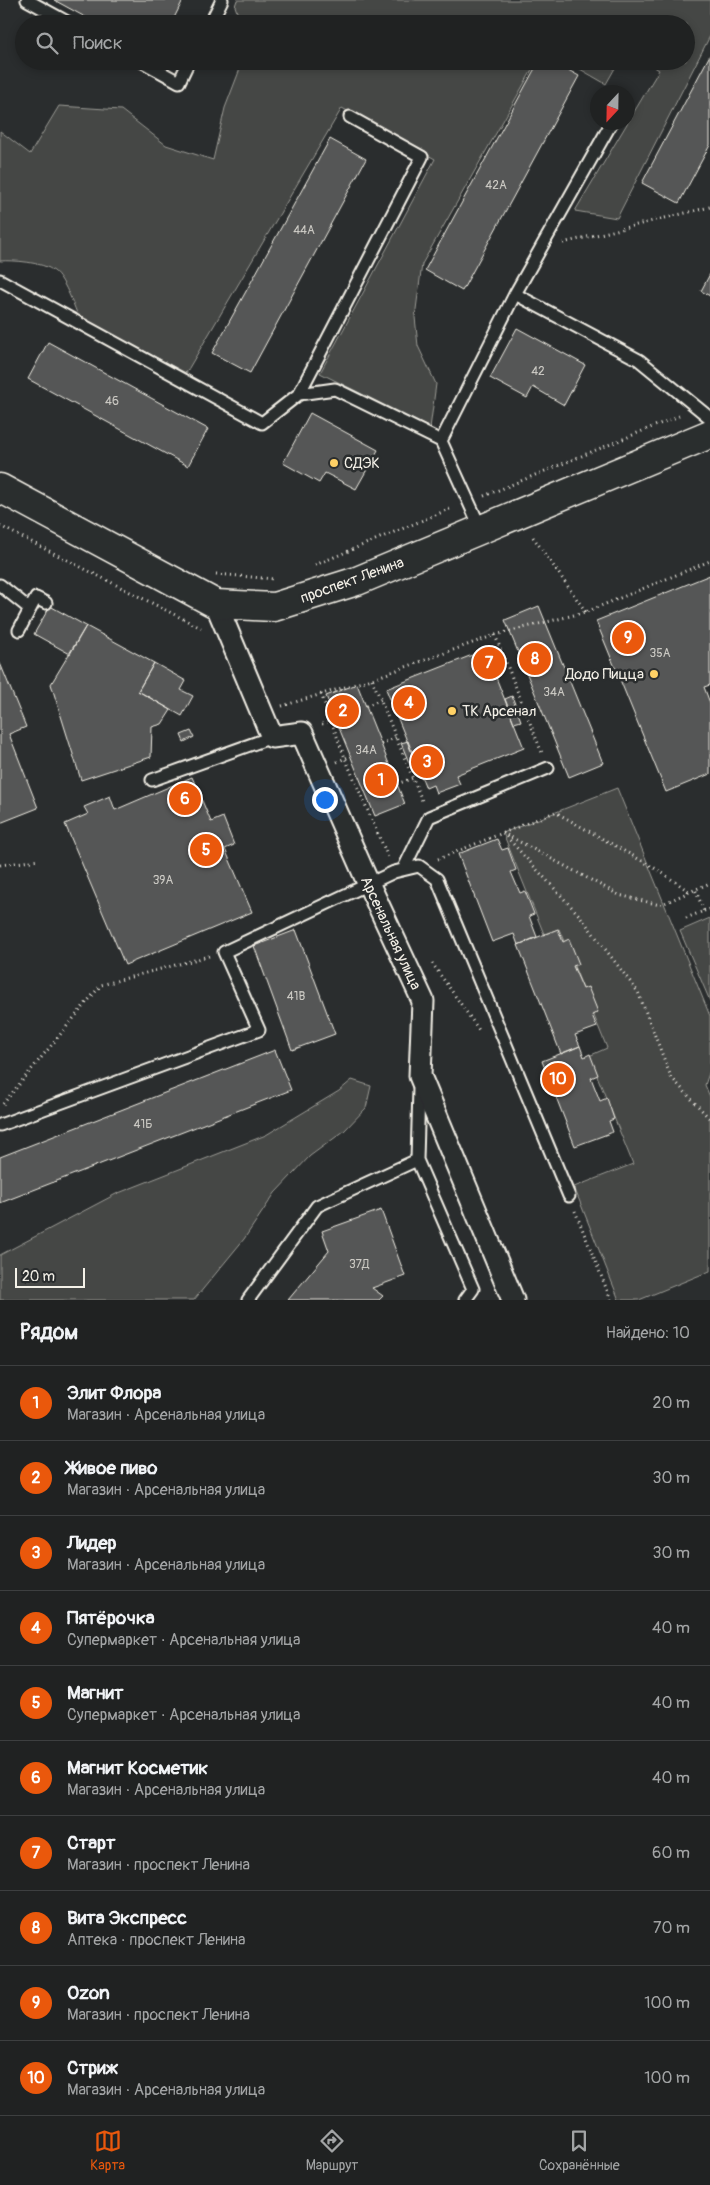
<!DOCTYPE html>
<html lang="ru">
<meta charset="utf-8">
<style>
body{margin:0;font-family:Pangolin,sans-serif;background:#282a2a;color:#f1f3f6}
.compass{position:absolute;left:590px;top:85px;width:45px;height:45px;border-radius:50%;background:#202222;box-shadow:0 2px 8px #0003;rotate:202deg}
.scale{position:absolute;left:15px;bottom:12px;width:70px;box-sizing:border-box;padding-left:5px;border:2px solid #f4f1e8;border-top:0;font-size:14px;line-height:18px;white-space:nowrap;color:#f4f1e8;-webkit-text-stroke:4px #2a2d2e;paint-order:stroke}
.you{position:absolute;left:324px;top:799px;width:18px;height:18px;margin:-12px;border:4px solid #fff;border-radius:50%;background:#1a73e8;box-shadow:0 0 0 8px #1a73e833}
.badge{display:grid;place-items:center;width:32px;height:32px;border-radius:50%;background:#ea580c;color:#fff;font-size:16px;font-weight:700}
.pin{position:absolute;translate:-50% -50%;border:2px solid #fff;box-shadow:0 1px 5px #0006}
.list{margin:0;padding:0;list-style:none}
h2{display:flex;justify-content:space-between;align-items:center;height:65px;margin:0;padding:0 20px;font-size:21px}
h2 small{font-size:16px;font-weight:400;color:#a2a4a5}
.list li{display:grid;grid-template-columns:32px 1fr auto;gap:15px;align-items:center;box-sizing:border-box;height:75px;padding:0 20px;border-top:1px solid #3d3f40}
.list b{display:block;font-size:19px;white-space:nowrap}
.list p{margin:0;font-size:16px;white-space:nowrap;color:#a2a4a5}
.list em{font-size:16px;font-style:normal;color:#a2a4a5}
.icon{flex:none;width:28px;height:28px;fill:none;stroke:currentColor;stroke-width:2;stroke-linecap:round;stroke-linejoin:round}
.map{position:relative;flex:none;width:710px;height:1300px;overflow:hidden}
.search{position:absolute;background:#202222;box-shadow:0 2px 8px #0003;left:15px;right:15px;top:15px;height:55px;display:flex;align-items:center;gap:12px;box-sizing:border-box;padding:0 18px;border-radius:28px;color:#a2a4a5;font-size:19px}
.sheet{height:815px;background:#202222}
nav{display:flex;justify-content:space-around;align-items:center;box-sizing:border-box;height:70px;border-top:1px solid #3d3f40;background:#202222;font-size:14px;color:#a2a4a5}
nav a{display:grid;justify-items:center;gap:2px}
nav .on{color:#ea580c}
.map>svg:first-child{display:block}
</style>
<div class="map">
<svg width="710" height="1300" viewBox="0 0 710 1300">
<rect width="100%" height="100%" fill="#2a2d2e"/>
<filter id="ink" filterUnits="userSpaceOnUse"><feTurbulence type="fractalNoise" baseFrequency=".02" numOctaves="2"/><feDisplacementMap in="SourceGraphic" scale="10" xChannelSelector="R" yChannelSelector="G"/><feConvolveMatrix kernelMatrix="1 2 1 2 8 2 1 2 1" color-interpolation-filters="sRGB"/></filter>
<g filter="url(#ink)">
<path fill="#444645" stroke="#9c9c96" d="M237 0H710V36L617 218 575 211 659 70 645 61H686V24H241L235 6Z
M243 61H537L422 264 415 317 418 346 436 384 430 428 320 373 435 159 342 108 186 373 78 316C74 305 63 277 54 271 43 262 13 260 0 261V131L30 154 59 106 121 110 166 145 213 160 225 108Z
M566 61H619L606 84Z
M617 788 710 1016V1070L705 1085 710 1097V1271L639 1300H619L574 1187 633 1164 589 1056 607 1048 559 929 544 934 503 833Z
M710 918V1001L680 931Z
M352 1080 371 1086 366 1108 344 1131 310 1156 275 1193 244 1239 194 1300H0V1255L116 1194 266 1135 339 1091Z"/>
<path fill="#555756" stroke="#f4f1e8" d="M54 0H183L171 24H98Z
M710 55V145L679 203 642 183Z
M539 61H552L579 76 462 291 425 270Z
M330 139 366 159 250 373 212 353Z
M710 274V296L701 291Z
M517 328 585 365 564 405 533 387 527 398 490 378Z
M48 342 208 429 188 466 28 379Z
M310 413 378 450 356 489 325 473 319 483 283 463Z
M710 575V685L704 687 710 703V774L666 792 596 621Z
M50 606 86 626 70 654 34 634Z
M539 606 603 763 569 777 505 620Z
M86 626 154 663 138 691 171 710 162 724 152 727 151 757 81 780 51 684Z
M485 650 524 748 456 775 460 784 436 793 433 785 426 788 386 689Z
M0 663 26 727 9 734 38 808 0 823Z
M154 663 186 681 181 690 193 696 182 716 138 691Z
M357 684 405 804 375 816 326 696Z
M512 696 521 721 514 723 505 699Z
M191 731 194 737 184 742 181 735Z
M408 741 416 763 410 765 401 743Z
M192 777 211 822 223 817 234 845 225 849 252 912 125 965 65 824 88 814 84 807 110 796 115 810Z
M497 839 502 850 508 848 516 870 511 872 520 893 525 891 534 914 529 916 537 937 518 945 514 934 492 942 458 854Z
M558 929 563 942 569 939 579 964 573 966 583 989 588 987 598 1012 592 1015 597 1027 575 1035 580 1046 561 1054 518 945Z
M296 930 335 1034 292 1050 254 946Z
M580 1046 584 1057 590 1054 598 1075 591 1078 600 1101 607 1098 614 1119 609 1121 613 1132 575 1146 542 1061Z
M275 1050 291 1090 0 1203V1157Z
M381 1210 405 1276 372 1288 383 1296 379 1300H288L329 1251 322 1231Z"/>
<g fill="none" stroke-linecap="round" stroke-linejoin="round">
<g stroke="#f4f1e8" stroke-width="15">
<path id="lane" d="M27 0 71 24
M210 24 222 0
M141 61 179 82 189 61
M0 280 262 423 299 394 335 389 441 441 481 529
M515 294 639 360 710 418
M299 394 422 157 350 117
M441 441 515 294 612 122
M0 585 30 609
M19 630 36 598 46 603
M152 780 272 737
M404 868 429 817 548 768
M419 1088 417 1160 473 1289 465 1300
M0 1125 259 1030 224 952 394 872 419 866 437 879 569 1196
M248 1300 317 1206 417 1160"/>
</g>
<g stroke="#f4f1e8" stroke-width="25">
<path id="street" d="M216 604 272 737 302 733 369 885 423 1001 420 1076 513 1300"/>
</g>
<g stroke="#f4f1e8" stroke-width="31">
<path id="secondary" d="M0 488 216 604 274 607 357 581 710 434"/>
</g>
<path stroke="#f4f1e8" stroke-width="3" stroke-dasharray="1 4" stroke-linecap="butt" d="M563 243 710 207
M484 496 679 416
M0 526 201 628
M533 537 586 612
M315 565 452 508
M216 574 274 579
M495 635 542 753
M372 679 423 803
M321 694 345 758 388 857
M282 706 372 679 495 635 586 612 710 561
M366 706 382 699
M322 724 335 719
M381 744 397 737
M337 762 350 756
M397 784 413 778
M503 833 580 916 638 992 671 1077 710 1119
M507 835 619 895 660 905 710 883
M438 859 555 812 658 870 690 892
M0 865 39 860
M704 911 710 909
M686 918 704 911 695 889
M432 963 479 1030
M3 1104 101 985 209 956
M575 1211 611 1300"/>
<use href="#lane" stroke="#2a2d2e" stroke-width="11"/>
<use href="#street" stroke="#2a2d2e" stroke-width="21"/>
<use href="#secondary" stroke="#2a2d2e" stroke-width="28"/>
</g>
</g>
<g fill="#ffd166" stroke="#2a2d2e" stroke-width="2">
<circle cx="334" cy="463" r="5"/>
<circle cx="654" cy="674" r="5"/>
<circle cx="452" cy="711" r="5"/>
</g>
<g text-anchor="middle" stroke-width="5" stroke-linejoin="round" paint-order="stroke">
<g font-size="12" fill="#cccac4">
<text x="496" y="189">42А</text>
<text x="304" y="234">44А</text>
<text x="538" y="375">42</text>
<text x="112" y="405">46</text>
<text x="660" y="657">35А</text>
<text x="554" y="696">34А</text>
<text x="366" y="754">34А</text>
<text x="163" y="884">39А</text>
<text x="296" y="1000">41В</text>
<text x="143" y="1128">41Б</text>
<text x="359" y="1268">37Д</text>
</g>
<g font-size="15" fill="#f4f1e8" stroke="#2a2d2e" text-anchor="start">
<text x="344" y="468">СДЭК</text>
<text x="644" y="679" text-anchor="end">Додо Пицца</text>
<text x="462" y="716">ТК Арсенал</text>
</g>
<g font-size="15" fill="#f4f1e8" stroke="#2a2d2e">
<text transform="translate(352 580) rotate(-20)" y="5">проспект Ленина</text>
<text transform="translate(391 933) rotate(65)" y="5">Арсенальная улица</text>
</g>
</g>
</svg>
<svg class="compass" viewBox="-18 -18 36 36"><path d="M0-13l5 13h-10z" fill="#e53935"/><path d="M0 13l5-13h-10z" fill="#a2a4a5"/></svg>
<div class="scale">20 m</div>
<div class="you"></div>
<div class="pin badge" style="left:381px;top:780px">1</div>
<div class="pin badge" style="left:343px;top:711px">2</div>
<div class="pin badge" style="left:427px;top:762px">3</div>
<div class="pin badge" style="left:409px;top:703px">4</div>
<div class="pin badge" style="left:206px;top:850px">5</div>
<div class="pin badge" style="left:185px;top:799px">6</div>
<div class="pin badge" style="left:489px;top:663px">7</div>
<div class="pin badge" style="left:535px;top:659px">8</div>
<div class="pin badge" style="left:628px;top:638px">9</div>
<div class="pin badge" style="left:558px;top:1079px">10</div>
<div class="search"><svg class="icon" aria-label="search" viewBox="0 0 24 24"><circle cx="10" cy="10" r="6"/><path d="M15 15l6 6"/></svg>Поиск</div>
</div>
<section class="sheet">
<h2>Рядом<small>Найдено: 10</small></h2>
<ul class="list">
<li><span class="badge">1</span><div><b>Элит Флора</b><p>Магазин · Арсенальная улица</p></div><em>20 m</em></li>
<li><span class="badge">2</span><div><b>Живое пиво</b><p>Магазин · Арсенальная улица</p></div><em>30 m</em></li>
<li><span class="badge">3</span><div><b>Лидер</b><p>Магазин · Арсенальная улица</p></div><em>30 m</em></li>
<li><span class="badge">4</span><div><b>Пятёрочка</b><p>Супермаркет · Арсенальная улица</p></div><em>40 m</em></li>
<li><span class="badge">5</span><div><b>Магнит</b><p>Супермаркет · Арсенальная улица</p></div><em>40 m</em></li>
<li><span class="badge">6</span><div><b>Магнит Косметик</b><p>Магазин · Арсенальная улица</p></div><em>40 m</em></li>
<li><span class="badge">7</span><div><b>Старт</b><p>Магазин · проспект Ленина</p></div><em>60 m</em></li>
<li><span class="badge">8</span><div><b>Вита Экспресс</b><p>Аптека · проспект Ленина</p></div><em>70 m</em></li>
<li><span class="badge">9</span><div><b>Ozon</b><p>Магазин · проспект Ленина</p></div><em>100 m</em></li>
<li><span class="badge">10</span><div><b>Стриж</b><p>Магазин · Арсенальная улица</p></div><em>100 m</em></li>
</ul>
</section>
<nav>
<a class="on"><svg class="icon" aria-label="map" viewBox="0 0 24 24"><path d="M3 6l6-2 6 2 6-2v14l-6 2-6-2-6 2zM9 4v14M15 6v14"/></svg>Карта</a>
<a><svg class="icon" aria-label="directions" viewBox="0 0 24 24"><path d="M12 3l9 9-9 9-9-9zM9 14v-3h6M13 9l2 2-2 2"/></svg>Маршрут</a>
<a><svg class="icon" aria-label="saved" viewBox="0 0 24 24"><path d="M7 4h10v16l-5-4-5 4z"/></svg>Сохранённые</a>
</nav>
